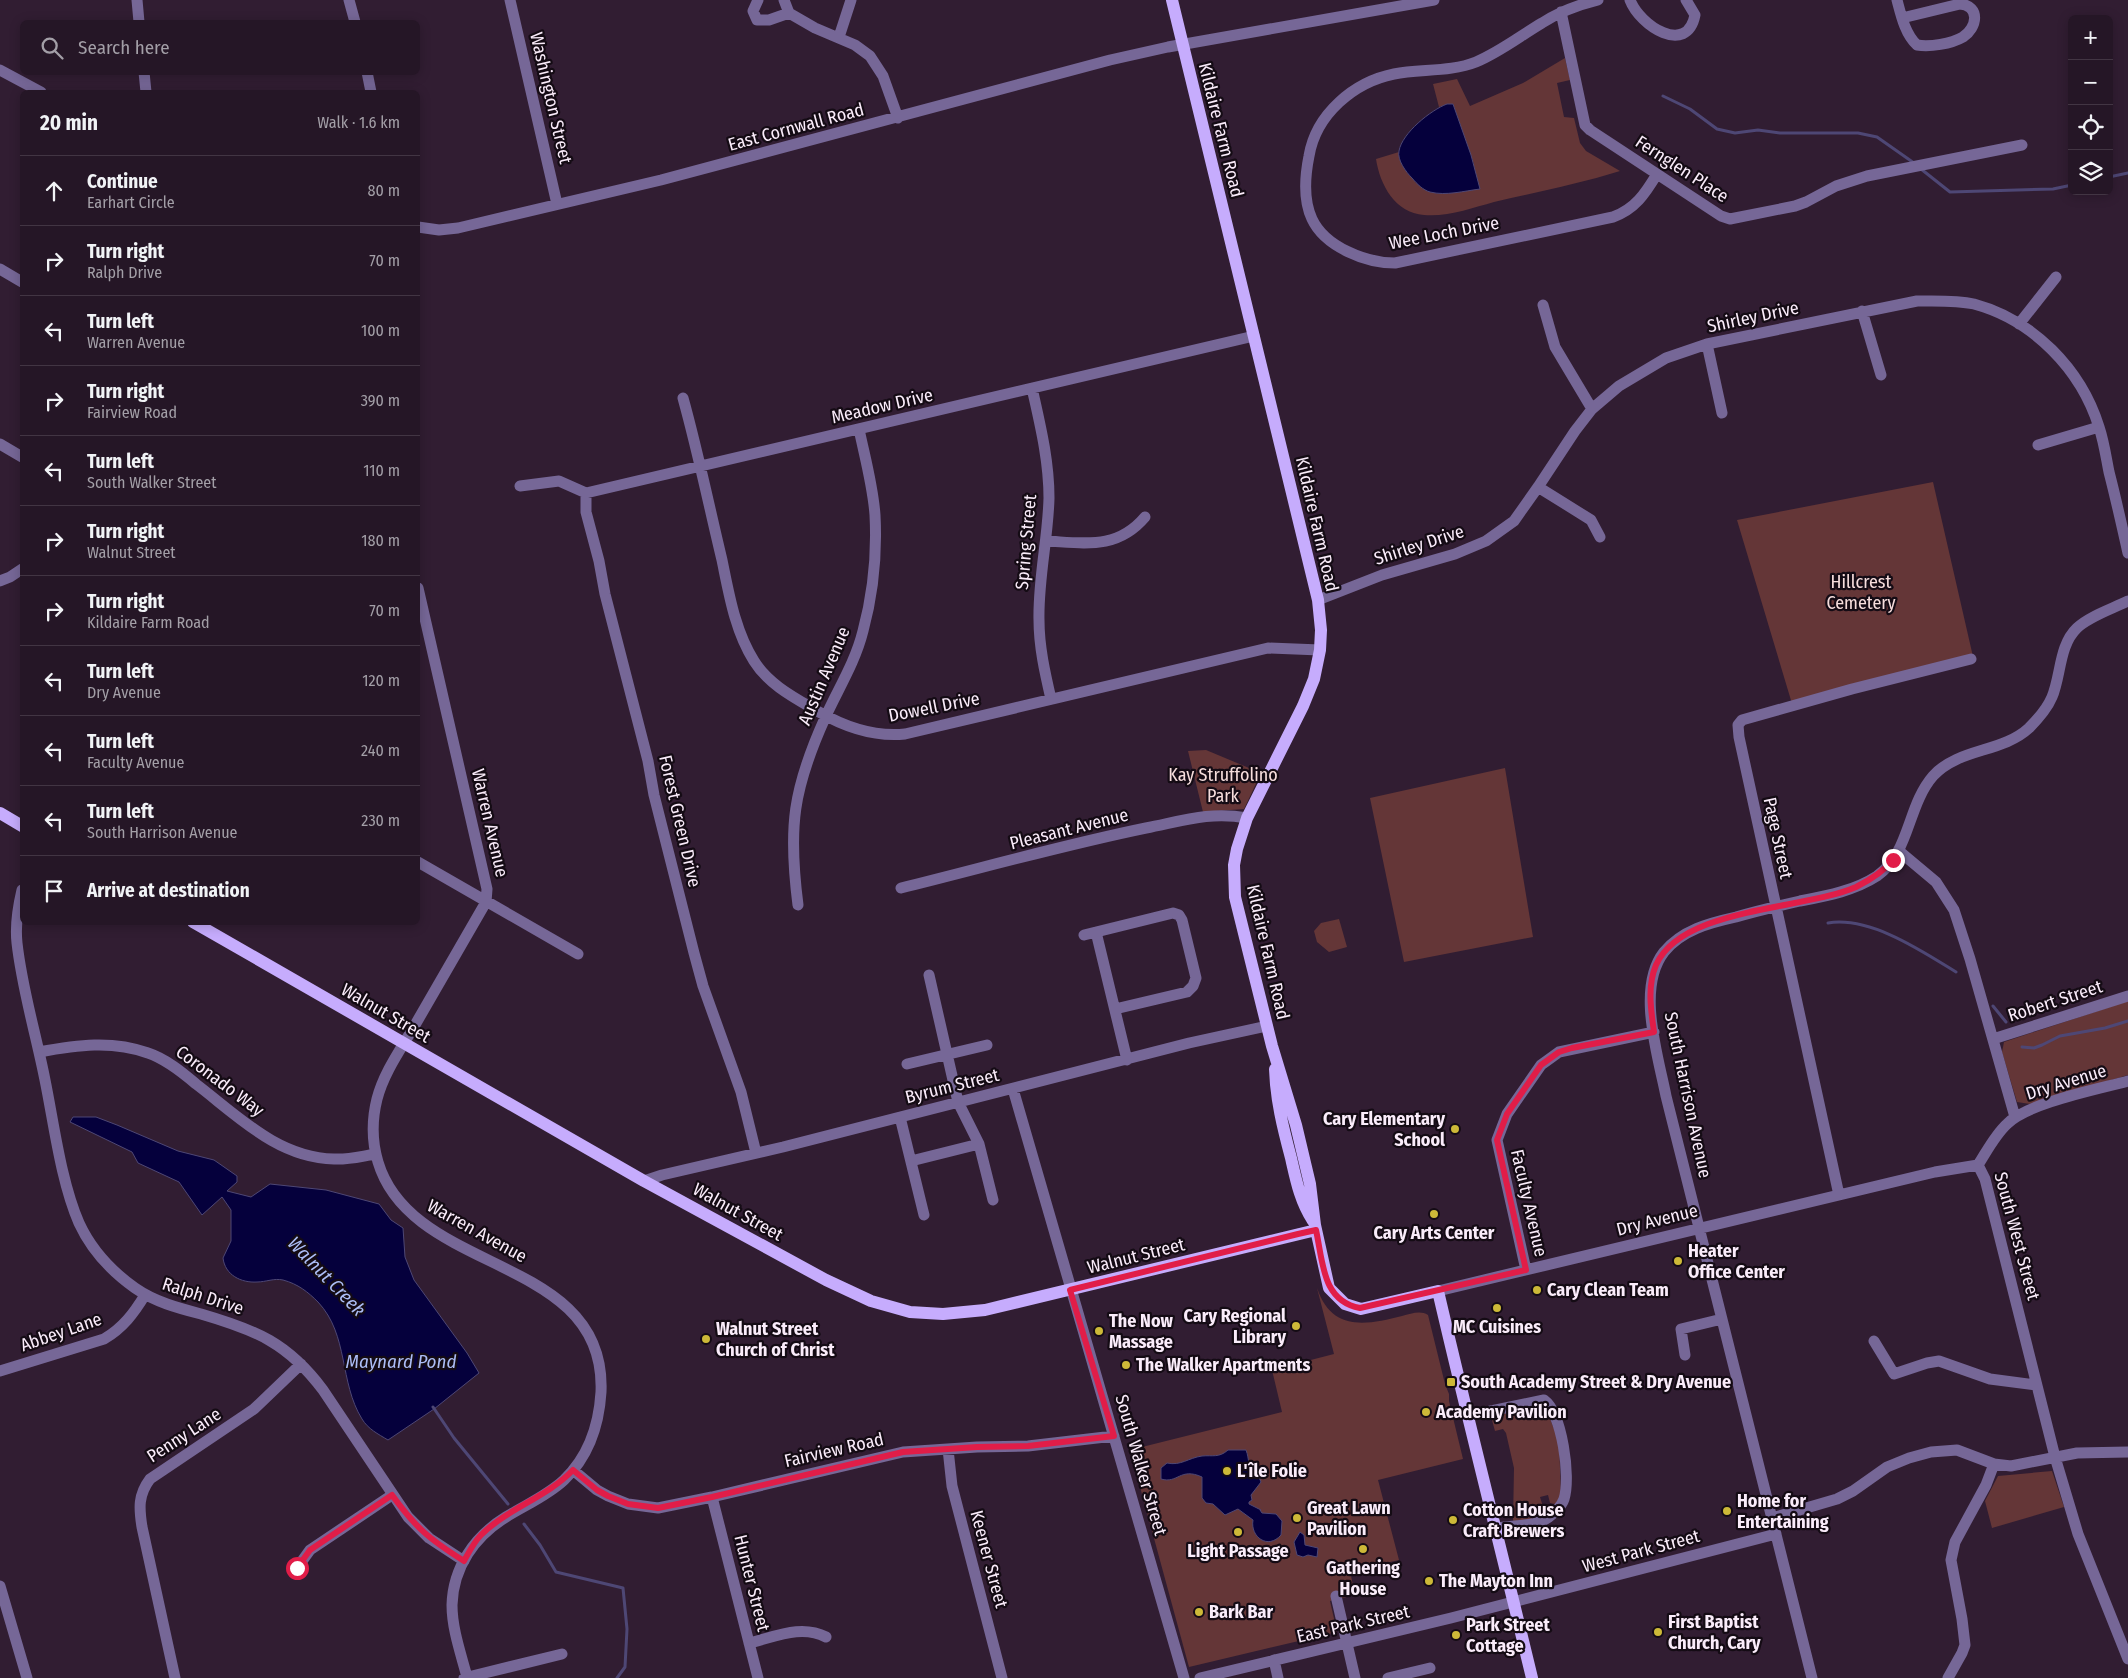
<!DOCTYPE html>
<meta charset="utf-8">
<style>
body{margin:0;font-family:"Fira Sans Condensed",sans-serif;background:#2d1f2e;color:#f1f3f6}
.controls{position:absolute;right:15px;top:15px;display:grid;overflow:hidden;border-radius:8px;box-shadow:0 2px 12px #0003}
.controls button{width:45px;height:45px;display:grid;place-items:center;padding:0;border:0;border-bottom:1px solid #423543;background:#251626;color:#f1f3f6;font:25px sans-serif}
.stop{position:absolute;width:15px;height:15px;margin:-11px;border:4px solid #e11d48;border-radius:50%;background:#fff}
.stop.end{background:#e11d48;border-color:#fff;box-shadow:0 1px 5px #0008}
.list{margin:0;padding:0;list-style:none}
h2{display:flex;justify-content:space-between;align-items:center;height:65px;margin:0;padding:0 20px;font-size:21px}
h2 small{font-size:16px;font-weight:400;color:#a39fa7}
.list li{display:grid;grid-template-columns:32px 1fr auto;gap:15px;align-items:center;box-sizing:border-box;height:70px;padding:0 20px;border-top:1px solid #423543}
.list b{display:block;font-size:19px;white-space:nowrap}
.list p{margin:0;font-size:16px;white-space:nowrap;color:#a39fa7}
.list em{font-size:16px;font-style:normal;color:#a39fa7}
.icon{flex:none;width:28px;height:28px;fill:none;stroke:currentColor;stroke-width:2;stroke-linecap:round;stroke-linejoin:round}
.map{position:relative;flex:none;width:2128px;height:1678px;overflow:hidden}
.search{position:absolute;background:#251626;box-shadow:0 2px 12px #0003;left:20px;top:20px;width:400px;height:55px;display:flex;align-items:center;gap:12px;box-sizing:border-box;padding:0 18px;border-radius:8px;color:#a39fa7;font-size:19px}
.panel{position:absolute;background:#251626;box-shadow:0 2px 12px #0003;left:20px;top:90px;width:400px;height:835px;border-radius:8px}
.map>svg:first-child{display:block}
</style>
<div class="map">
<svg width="2128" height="1678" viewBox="0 0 2128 1678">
<rect width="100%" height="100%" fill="#311d32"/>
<path fill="#643637" d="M1565 58 1570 80 1557 83 1564 117 1574 118 1580 143 1586 151 1620 171C1579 184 1536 192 1494 202 1472 208 1448 217 1424 215 1395 213 1380 185 1376 159L1399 152V159L1474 164 1453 104 1439 107 1433 84 1457 79 1470 106 1523 83Z
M1933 482 1974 661 1793 707 1737 520Z
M1206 750 1261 773 1244 809 1203 812 1188 751Z
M1505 768 1533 937 1404 962 1370 798Z
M1339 919 1347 947 1329 952 1317 942 1314 931 1321 923Z
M2128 1001V1075L2030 1104 2017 1102 2002 1052 2004 1042Z
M1317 1288C1332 1332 1366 1325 1402 1316 1411 1314 1420 1310 1428 1315L1445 1384 1449 1394V1401L1463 1459 1378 1480 1399 1560 1350 1571 1355 1595 1330 1601 1337 1632 1189 1667 1130 1450 1282 1412 1272 1370 1334 1354Z
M1544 1404 1559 1441 1561 1496 1555 1504 1550 1503 1548 1495 1540 1497 1544 1510 1541 1517 1513 1523 1514 1468 1506 1433 1503 1429 1495 1431 1490 1413Z
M2052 1471 2064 1507 1992 1528 1985 1501 1998 1476Z"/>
<path fill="#05003c" stroke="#4e4775" d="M1447 104H1453L1471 155 1480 189C1464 191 1446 196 1430 192 1423 190 1417 184 1412 178 1406 172 1397 160 1399 151 1402 133 1431 110 1447 104Z
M73 1117H96L117 1125 178 1151 214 1160 237 1176V1182L227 1191 251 1197 270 1184 326 1190 379 1204 391 1220 403 1228 405 1257 414 1280 467 1353 479 1373 434 1409 388 1440C378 1434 368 1429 362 1419 339 1382 349 1335 318 1302 308 1292 298 1284 283 1280 274 1278 266 1282 257 1282 241 1283 225 1275 223 1258L231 1241V1210L222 1197 202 1215 179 1182 138 1163 132 1152 70 1122Z
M1228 1450H1246C1248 1455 1248 1459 1249 1463 1252 1470 1258 1473 1261 1482L1251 1495 1252 1500 1249 1502V1504L1261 1510H1260L1262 1513 1276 1514 1282 1521 1281 1535C1268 1550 1250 1537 1253 1520L1238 1509 1225 1515 1213 1504 1206 1503 1202 1498V1477C1180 1467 1178 1484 1161 1479V1468L1167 1463C1181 1466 1188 1458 1202 1456 1213 1455 1219 1458 1228 1450Z
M1300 1532 1304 1535 1305 1545 1318 1548 1317 1557 1308 1555 1303 1557 1297 1555 1294 1542Z"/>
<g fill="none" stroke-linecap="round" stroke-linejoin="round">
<path stroke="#4e4775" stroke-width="3" d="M1663 96 1690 109 1717 129 1735 133 1758 130 1780 133H1858L1877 137 1914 163
M1921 169 1950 192 2053 189 2072 185
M2109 177 2128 173
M1828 923C1870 916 1922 951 1956 972
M1993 1006 2006 1022
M2022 1047 2034 1048 2042 1045 2060 1036 2105 1028 2128 1021
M433 1407 454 1438 508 1504
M524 1524 540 1545 556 1572 623 1588 627 1629 625 1667 617 1678"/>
<path stroke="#766797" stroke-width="11" d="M137 0 139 22
M349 0 355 22
M510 0 557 204
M758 0 753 11 757 20H769L789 13
M784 0 789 13 815 28 855 45 870 56 883 76 898 118
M1598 0C1578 5 1559 12 1542 23 1520 36 1500 52 1476 62 1451 72 1421 69 1394 74 1354 82 1316 114 1309 156 1305 176 1303 200 1312 219 1325 247 1366 263 1395 263L1613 217C1635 209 1645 194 1657 174
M1630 0C1640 26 1687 56 1695 15L1686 0
M1897 0C1901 15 1905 34 1917 45 1930 47 1951 44 1963 37 1977 28 1981 6 1960 4L1902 18
M1561 12 1585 125 1590 130 1721 216 1730 219 1795 206 1806 202 1836 186 1867 176 2022 145
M839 37 851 0
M0 70 41 92
M144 72 146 92
M367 72 371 92
M418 227 439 230 458 228 661 180 1110 60 1168 47 1434 0
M0 269 22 282
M1543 305 1555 347 1592 409
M1862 311 1881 375
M2019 324 2056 277
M1707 344 1722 413
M1032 388C1040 424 1049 460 1049 498 1048 539 1038 579 1039 620 1039 647 1045 673 1051 699
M683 398C698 452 709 506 722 560 729 594 735 631 754 661 769 685 795 698 819 712 845 727 875 737 905 734L1268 648 1320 650
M0 444 22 457
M2038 445 2099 427
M520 486 559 481 586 493 1254 336
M1538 487 1591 520 1600 537
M586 493V512L599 561 605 594 648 761 654 795 694 953 703 986 741 1092 756 1153
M1046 541C1085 543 1117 550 1145 517
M0 581 10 577 22 569
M418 588 487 889 486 902C462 943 439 984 415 1025 401 1049 384 1072 377 1099 372 1119 372 1142 378 1162 412 1276 607 1254 601 1392 599 1425 588 1457 564 1480 547 1496 525 1505 506 1517 475 1536 453 1567 452 1605 452 1629 461 1654 467 1677
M1318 600 1382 575 1455 554 1486 541 1514 521 1538 487 1575 431 1592 409 1619 386 1666 358 1707 344 1917 301C1936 301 1956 300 1974 304 2033 320 2081 369 2099 427 2104 442 2106 457 2109 472 2116 499 2122 526 2128 553
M1899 851 1936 882 1954 910 1970 959 2015 1117
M418 862 578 954
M901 888C982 868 1063 845 1146 828 1182 821 1210 811 1247 818
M22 890C18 907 15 925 17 943 22 989 36 1034 45 1080 54 1124 61 1182 79 1223 91 1249 111 1271 135 1288 155 1302 178 1308 201 1314 256 1330 288 1343 323 1390L408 1517 429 1538 464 1561
M798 905C788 827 793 789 825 718 838 689 855 663 863 631 873 594 877 553 875 515 873 486 865 458 859 429
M1096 932 1127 1060
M1084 935 1173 913 1179 915 1182 920 1196 978 1193 986 1187 992 1115 1009
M929 975 958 1102 979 1144 993 1200
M1993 1039 2128 996
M39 1052C77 1045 112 1040 148 1053 166 1059 182 1072 196 1084 238 1116 278 1158 334 1159 348 1160 362 1156 376 1154
M907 1064 987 1045
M1013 1089 1184 1678
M900 1117 924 1215
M911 1161 979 1144
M1978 1165 1985 1179 2055 1457 2078 1534 2128 1659
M1978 1165C1987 1151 1995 1135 2007 1124 2027 1103 2099 1089 2128 1081
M644 1181 662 1175 783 1147 1189 1043 1267 1026
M1839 1195 1739 737 1738 725 1742 720 1852 689 1971 659
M1526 1270 1497 1140 1507 1114 1541 1065 1559 1052 1654 1032
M1438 1291 1935 1172 1978 1165
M1874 1341 1894 1374 1927 1363 1939 1361 1990 1379 2036 1385
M1685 1355 1681 1329 1722 1319
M0 1371 104 1339C123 1328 134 1313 145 1295
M1467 1416 1544 1400C1562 1413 1571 1477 1564 1499 1562 1505 1555 1513 1549 1517 1535 1527 1513 1525 1496 1528
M948 1449 952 1486 1002 1678
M573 1470 597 1490 608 1496 628 1504 658 1508 712 1497 903 1452 977 1447 1028 1446 1114 1436
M712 1497 758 1678
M1772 1518 1837 1499 1853 1491 1887 1467 1909 1458 1931 1452 1957 1450 1994 1464 2011 1466 2077 1453 2128 1452
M297 1568 310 1550 392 1495
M0 1586 27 1678
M1336 1596 1355 1678
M749 1643C775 1637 801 1624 826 1637
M1274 1660 1278 1678
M175 1678 142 1527C139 1508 138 1495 150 1479L254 1409 301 1364
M464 1678 562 1654
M1200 1678 1451 1618 1776 1534
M1388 1678 1430 1668
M1812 1678 1666 1096C1658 1055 1636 988 1664 952 1682 930 1709 923 1736 917 1757 911 1778 906 1800 901 1826 896 1854 891 1877 876 1910 853 1907 806 1933 776 1958 748 2002 753 2029 728 2038 719 2047 709 2052 697 2061 676 2059 645 2077 628 2090 616 2112 609 2128 601
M1948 1678 1962 1653 1965 1645 1962 1619 1951 1560 1955 1542 1986 1485 1994 1464"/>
<path stroke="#c6acfd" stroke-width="12" d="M1172 0 1318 600 1321 630 1320 650 1314 679 1303 706 1247 818 1237 849 1234 865 1235 897 1272 1046 1296 1125 1310 1184 1315 1225 1329 1288 1345 1304 1361 1309 1438 1291C1468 1420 1501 1549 1532 1678
M0 813 22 826
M193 922 644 1181 826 1280 871 1301 910 1312 943 1314 985 1310 1316 1230
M1275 1069C1276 1100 1283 1128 1291 1158 1296 1180 1300 1201 1313 1221"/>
</g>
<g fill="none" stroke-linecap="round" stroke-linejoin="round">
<path stroke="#e11d48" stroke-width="6" d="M297 1568 310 1550 392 1495C416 1528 429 1539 464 1561 469 1552 474 1542 481 1535 508 1508 546 1498 573 1470L597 1490 608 1496 628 1504 658 1508 712 1497 903 1452 977 1447 1028 1446 1114 1436 1070 1290 1298 1234 1316 1230C1323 1262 1322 1301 1360 1308L1526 1270 1497 1140 1507 1114 1541 1065 1559 1052 1572 1048 1654 1032C1651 1011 1647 986 1656 965 1682 907 1804 910 1856 887 1870 880 1883 872 1893 860"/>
</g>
<g fill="#cdb938" stroke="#140b14" stroke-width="2">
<circle cx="1455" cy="1129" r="5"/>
<circle cx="1434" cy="1214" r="5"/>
<circle cx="1678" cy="1261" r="5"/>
<circle cx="1537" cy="1290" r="5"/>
<circle cx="1497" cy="1308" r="5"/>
<circle cx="1296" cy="1326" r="5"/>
<circle cx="1099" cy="1331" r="5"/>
<circle cx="706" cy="1339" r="5"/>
<circle cx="1126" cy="1365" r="5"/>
<rect x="1446" y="1377" width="10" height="10" rx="2.5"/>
<circle cx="1426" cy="1412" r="5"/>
<circle cx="1227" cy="1471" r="5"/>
<circle cx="1727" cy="1511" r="5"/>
<circle cx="1297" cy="1518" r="5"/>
<circle cx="1453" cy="1520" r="5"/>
<circle cx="1238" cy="1532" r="5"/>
<circle cx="1363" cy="1549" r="5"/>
<circle cx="1429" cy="1581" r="5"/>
<circle cx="1199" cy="1612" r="5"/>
<circle cx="1658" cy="1632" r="5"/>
<circle cx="1456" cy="1635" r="5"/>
</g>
<g text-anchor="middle" stroke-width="4.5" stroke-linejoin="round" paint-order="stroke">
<g font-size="18" fill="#faecfa" stroke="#140b14">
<text transform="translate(551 98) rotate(77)" y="6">Washington Street</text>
<text transform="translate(796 127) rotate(-15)" y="6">East Cornwall Road</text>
<text transform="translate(1221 130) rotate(76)" y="6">Kildaire Farm Road</text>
<text transform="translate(1682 169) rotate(33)" y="6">Fernglen Place</text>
<text transform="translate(1444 233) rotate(-11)" y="6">Wee Loch Drive</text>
<text transform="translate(1753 317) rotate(-12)" y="6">Shirley Drive</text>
<text transform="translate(882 406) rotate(-13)" y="6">Meadow Drive</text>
<text transform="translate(1317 524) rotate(77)" y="6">Kildaire Farm Road</text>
<text transform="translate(1026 542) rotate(-85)" y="6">Spring Street</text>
<text transform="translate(1419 545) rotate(-18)" y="6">Shirley Drive</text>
<text transform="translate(824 676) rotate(-67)" y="6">Austin Avenue</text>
<text transform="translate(934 707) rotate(-11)" y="6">Dowell Drive</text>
<text transform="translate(680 821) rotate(77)" y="6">Forest Green Drive</text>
<text transform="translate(490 823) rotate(77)" y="6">Warren Avenue</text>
<text transform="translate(1069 829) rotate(-14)" y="6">Pleasant Avenue</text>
<text transform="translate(1778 838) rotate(78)" y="6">Page Street</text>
<text transform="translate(1268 952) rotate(77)" y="6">Kildaire Farm Road</text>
<text transform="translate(2055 1001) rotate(-18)" y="6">Robert Street</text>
<text transform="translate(386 1013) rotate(30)" y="6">Walnut Street</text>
<text transform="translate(220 1081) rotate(37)" y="6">Coronado Way</text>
<text transform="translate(2066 1082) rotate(-17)" y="6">Dry Avenue</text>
<text transform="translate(952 1086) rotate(-14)" y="6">Byrum Street</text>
<text transform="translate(1688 1095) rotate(78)" y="6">South Harrison Avenue</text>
<text transform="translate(1529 1203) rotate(77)" y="6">Faculty Avenue</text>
<text transform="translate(738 1212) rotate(29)" y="6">Walnut Street</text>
<text transform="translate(1657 1220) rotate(-14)" y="6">Dry Avenue</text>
<text transform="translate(477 1231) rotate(29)" y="6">Warren Avenue</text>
<text transform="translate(2017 1236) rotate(75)" y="6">South West Street</text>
<text transform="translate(1136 1256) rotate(-14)" y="6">Walnut Street</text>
<text transform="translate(203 1296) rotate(18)" y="6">Ralph Drive</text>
<text transform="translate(61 1332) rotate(-19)" y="6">Abbey Lane</text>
<text transform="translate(184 1435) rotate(-33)" y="6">Penny Lane</text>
<text transform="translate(834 1450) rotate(-13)" y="6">Fairview Road</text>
<text transform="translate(1141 1465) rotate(74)" y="6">South Walker Street</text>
<text transform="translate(1641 1551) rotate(-15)" y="6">West Park Street</text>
<text transform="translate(989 1559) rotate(75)" y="6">Keener Street</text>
<text transform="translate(752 1583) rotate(76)" y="6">Hunter Street</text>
<text transform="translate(1353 1624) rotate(-13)" y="6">East Park Street</text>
</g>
<g font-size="18" fill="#f7dedd" stroke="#140b14">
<text x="1861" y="588">Hillcrest<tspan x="1861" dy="21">Cemetery</tspan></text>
<text x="1223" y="781">Kay Struffolino<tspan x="1223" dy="21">Park</tspan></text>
</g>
<g font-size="18" font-weight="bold" fill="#faecfa" stroke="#140b14" text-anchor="start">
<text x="1445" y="1125" text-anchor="end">Cary Elementary<tspan x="1445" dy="21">School</tspan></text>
<text x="1434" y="1239" text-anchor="middle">Cary Arts Center</text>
<text x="1688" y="1257">Heater<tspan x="1688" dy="21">Office Center</tspan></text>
<text x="1547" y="1296">Cary Clean Team</text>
<text x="1286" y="1322" text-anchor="end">Cary Regional<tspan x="1286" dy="21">Library</tspan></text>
<text x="1109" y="1327">The Now<tspan x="1109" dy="21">Massage</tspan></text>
<text x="1497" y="1333" text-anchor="middle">MC Cuisines</text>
<text x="716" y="1335">Walnut Street<tspan x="716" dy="21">Church of Christ</tspan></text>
<text x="1136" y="1371">The Walker Apartments</text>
<text x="1461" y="1388">South Academy Street &amp; Dry Avenue</text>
<text x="1436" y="1418">Academy Pavilion</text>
<text x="1237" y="1477">L'île Folie</text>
<text x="1737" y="1507">Home for<tspan x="1737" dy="21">Entertaining</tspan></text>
<text x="1307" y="1514">Great Lawn<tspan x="1307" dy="21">Pavilion</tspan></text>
<text x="1463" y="1516">Cotton House<tspan x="1463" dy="21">Craft Brewers</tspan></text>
<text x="1238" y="1557" text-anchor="middle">Light Passage</text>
<text x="1363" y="1574" text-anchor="middle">Gathering<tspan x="1363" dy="21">House</tspan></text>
<text x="1439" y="1587">The Mayton Inn</text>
<text x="1209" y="1618">Bark Bar</text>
<text x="1668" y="1628">First Baptist<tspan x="1668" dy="21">Church, Cary</tspan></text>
<text x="1466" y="1631">Park Street<tspan x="1466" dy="21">Cottage</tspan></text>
</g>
<g font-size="19" font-style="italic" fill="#acbdf6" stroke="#140b14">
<text transform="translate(327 1276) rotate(46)" y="7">Walnut Creek</text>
<text x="401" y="1368">Maynard Pond</text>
</g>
</g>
</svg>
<div class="controls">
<button>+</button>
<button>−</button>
<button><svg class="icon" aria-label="locate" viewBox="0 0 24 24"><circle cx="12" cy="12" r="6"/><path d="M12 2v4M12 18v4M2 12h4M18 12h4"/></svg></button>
<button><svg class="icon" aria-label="layers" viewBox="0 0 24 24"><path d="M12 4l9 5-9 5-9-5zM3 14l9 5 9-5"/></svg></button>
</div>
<div class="stop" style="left:297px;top:1568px"></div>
<div class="stop end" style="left:1893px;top:860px"></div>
<div class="search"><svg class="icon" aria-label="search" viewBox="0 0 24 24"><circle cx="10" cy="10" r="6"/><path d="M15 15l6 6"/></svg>Search here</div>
<section class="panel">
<h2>20 min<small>Walk · 1.6 km</small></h2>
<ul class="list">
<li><svg class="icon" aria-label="ahead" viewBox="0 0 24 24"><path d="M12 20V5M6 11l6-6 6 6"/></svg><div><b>Continue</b><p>Earhart Circle</p></div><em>80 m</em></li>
<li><svg class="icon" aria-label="right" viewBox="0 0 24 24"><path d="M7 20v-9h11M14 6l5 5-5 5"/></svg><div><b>Turn right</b><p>Ralph Drive</p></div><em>70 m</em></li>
<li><svg class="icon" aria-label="left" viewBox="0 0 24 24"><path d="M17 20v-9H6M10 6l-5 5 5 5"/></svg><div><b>Turn left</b><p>Warren Avenue</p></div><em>100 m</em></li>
<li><svg class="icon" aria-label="right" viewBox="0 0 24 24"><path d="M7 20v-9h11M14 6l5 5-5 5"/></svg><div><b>Turn right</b><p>Fairview Road</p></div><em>390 m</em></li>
<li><svg class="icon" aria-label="left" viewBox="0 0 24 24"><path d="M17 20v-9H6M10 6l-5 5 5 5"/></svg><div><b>Turn left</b><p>South Walker Street</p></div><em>110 m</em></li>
<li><svg class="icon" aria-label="right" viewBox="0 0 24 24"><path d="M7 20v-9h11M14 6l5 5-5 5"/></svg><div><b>Turn right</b><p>Walnut Street</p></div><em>180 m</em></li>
<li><svg class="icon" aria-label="right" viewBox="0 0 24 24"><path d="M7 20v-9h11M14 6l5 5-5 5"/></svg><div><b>Turn right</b><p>Kildaire Farm Road</p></div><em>70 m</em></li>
<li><svg class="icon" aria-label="left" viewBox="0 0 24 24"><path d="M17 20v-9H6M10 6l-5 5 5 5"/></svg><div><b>Turn left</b><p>Dry Avenue</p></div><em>120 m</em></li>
<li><svg class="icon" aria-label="left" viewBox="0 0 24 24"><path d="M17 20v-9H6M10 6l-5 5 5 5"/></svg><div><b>Turn left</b><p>Faculty Avenue</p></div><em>240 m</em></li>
<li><svg class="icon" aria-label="left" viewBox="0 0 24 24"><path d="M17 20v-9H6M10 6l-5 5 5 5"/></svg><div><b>Turn left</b><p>South Harrison Avenue</p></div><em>230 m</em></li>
<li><svg class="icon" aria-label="arrive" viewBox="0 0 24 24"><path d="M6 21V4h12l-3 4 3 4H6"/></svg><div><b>Arrive at destination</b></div></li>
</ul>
</section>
</div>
